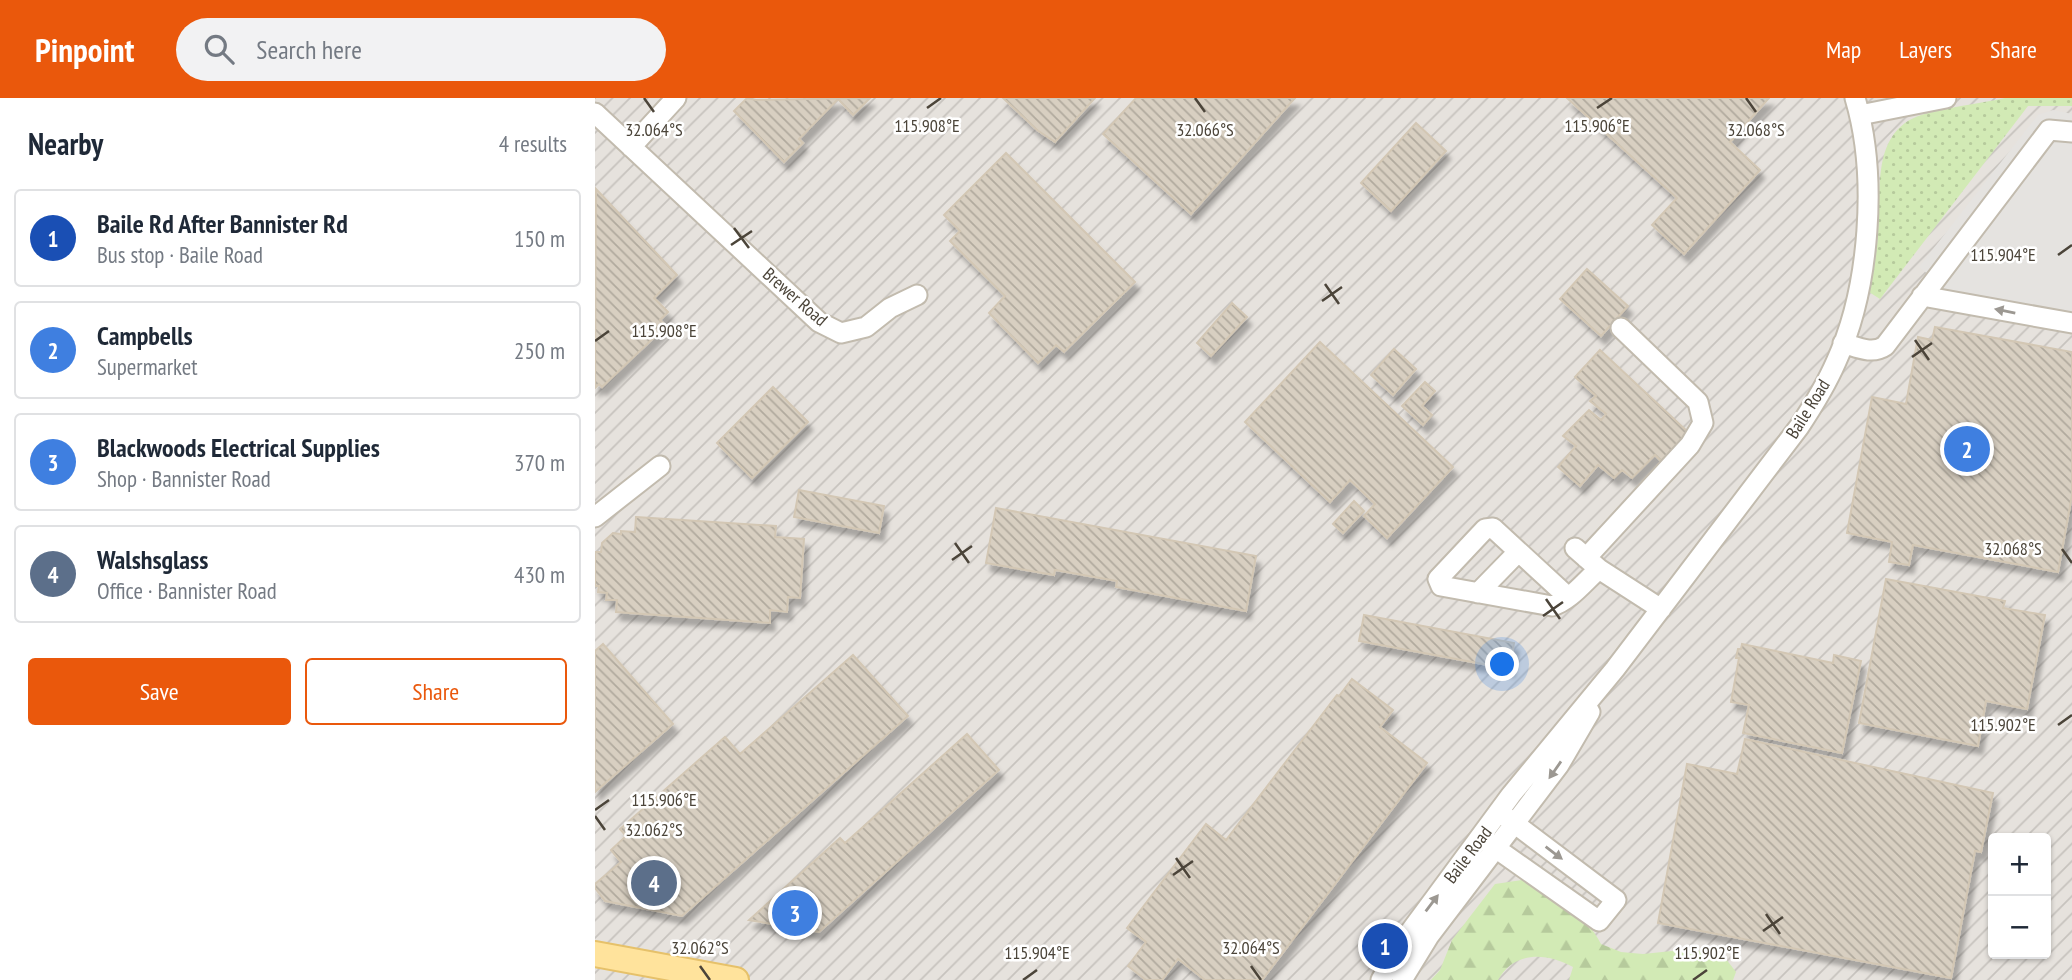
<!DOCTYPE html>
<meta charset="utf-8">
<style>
body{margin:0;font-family:"PT Sans Narrow",sans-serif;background:#f2f2f3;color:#1f2937}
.controls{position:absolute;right:21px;bottom:21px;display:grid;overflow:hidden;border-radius:7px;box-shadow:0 2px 5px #0004}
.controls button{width:63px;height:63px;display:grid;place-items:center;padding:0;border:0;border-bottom:2px solid #e0e1e3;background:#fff;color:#1f2937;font:35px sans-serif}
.you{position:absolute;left:908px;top:567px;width:24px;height:24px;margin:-18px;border:5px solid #fff;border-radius:50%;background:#1a73e8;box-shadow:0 0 0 10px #1a73e833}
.badge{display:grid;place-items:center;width:46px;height:46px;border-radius:50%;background:#ea580c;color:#fff;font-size:23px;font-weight:700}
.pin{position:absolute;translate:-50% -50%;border:4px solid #fff;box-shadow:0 2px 7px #0006}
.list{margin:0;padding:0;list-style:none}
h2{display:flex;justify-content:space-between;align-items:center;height:91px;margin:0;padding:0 28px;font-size:30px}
h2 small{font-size:23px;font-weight:400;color:#747a83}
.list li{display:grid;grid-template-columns:46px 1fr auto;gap:21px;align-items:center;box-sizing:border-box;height:98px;margin:0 14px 14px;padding:0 14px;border:2px solid #e0e1e3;border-radius:7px}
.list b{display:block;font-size:26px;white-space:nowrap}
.list p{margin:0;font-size:23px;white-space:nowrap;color:#747a83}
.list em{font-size:23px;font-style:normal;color:#747a83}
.actions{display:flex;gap:14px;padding:21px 28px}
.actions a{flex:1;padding:16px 0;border:2px solid #ea580c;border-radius:7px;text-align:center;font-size:24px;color:#ea580c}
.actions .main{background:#ea580c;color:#fff}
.icon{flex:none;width:38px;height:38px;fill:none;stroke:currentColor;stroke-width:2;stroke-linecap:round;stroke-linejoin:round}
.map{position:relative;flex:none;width:1477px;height:882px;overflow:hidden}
header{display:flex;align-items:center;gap:42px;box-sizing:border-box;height:98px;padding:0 35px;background:#ea580c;color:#fff}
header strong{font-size:33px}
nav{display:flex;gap:38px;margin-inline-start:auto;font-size:24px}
.search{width:490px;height:63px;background:#f2f2f3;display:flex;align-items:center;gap:18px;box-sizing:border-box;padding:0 24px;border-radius:38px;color:#747a83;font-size:26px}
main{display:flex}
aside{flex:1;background:#fff}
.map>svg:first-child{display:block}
</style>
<header>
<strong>Pinpoint</strong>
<div class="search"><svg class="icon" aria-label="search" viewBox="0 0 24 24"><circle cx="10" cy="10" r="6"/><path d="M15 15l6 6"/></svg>Search here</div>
<nav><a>Map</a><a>Layers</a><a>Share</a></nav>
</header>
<main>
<aside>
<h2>Nearby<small>4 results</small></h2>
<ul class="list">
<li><span class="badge" style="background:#1a4fb4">1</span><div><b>Baile Rd After Bannister Rd</b><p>Bus stop · Baile Road</p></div><em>150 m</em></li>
<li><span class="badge" style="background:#3f7fe0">2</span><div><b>Campbells</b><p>Supermarket</p></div><em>250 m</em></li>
<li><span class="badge" style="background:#3f7fe0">3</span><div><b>Blackwoods Electrical Supplies</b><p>Shop · Bannister Road</p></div><em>370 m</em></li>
<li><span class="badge" style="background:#5c6f8a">4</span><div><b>Walshsglass</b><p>Office · Bannister Road</p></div><em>430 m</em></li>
</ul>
<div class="actions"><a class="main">Save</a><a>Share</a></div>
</aside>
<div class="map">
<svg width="1477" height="882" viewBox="0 0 1477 882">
<defs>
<pattern id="industrial-furrows" width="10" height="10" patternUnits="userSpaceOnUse" patternTransform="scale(1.75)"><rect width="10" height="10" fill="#e6e2dd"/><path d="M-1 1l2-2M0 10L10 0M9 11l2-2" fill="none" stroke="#c7c3be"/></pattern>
<pattern id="grass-dots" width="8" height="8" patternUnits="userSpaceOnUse" patternTransform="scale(1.75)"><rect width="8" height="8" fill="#d2eab5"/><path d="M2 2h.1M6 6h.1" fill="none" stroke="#b6ca9c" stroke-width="1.8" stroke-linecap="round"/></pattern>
<pattern id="forest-firs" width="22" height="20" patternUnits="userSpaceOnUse" patternTransform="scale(1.75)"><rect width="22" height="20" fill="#d2eab5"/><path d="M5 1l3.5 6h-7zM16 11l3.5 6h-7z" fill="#b6ca9c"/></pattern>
<pattern id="building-back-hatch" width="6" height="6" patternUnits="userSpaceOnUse" patternTransform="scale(1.75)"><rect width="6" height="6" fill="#d8cfc1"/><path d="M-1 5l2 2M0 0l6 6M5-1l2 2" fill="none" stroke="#b1aa9e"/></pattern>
<filter id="shadow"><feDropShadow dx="4.5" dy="8" stdDeviation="2" flood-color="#0004"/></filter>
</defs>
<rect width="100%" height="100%" fill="#f6f3ec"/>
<path fill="url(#industrial-furrows)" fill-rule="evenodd" d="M0 0H1477V882H0ZM1398 740H1451V856H1398Z"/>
<path fill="url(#grass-dots)" d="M1410 0H1477V8H1433L1285 201 1274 194C1278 175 1282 155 1283 135 1287 94 1275 34 1326 17 1352 9 1383 6 1410 0Z"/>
<path fill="url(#forest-firs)" d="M927 782C958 793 991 816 1006 846L1026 854 1048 856 1096 851 1131 861 1141 874 1138 882H974L978 869C951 854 919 853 903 882H836L845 872 857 842 900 786Z"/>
<path fill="#e5e3e0" d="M1458 12 1477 16V234L1332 208 1343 184 1324 169 1443 17Z"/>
<path fill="url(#building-back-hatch)" stroke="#d3c7b4" stroke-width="2" filter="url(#shadow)" d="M152 0 161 2 275 0 258 17 243 1 204 41 208 45 189 64 139 13Z
M408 0H500L460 44 442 32Z
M541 0H700L596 116 508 36Z
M972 0H1174L1135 44 1165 72 1089 156 1057 127 1082 100Z
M821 25 851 53 796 113 766 85Z
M411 55 540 184 469 254 461 247 443 265 394 215 410 198 355 143 365 133 349 117Z
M1 91 82 177 59 200 73 214 65 222 71 228 7 289 4 286 0 290Z
M992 171 1033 208 1006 238 965 201Z
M637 205 652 219 616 258 602 245Z
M1340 229 1477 254V397L1463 474 1318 447 1314 467 1294 464 1297 444 1252 435 1277 299 1311 306 1323 239 1337 242Z
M725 244 858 369 792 440 769 418 780 406 755 382 735 404 650 324Z
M799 251 821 271 798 297 776 277Z
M1005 252 1093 334 1066 363 1060 357 1037 380 1027 372 1019 380 1003 367 985 388 963 369 981 348 968 338 994 312 1006 322 1011 316 995 303 1001 298 980 279Z
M830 284 840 293 827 308 837 317 828 327 807 308Z
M178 289 213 324 157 380 122 345Z
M204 392 289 408 284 435 199 419Z
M759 403 769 413 748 435 738 426Z
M401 410 661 458 651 513 521 489 522 483 460 472 459 477 391 465Z
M41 419 181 428 180 439 209 441 205 500 193 499 192 514 175 512V525L21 514 22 502H11L12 495 3 494 4 488H0V454H6L7 445 18 435 26 436V433L40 434Z
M1291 481 1410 503 1408 510 1450 517 1432 611 1391 603 1383 648 1264 625Z
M769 517 919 545 915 571 764 543Z
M8 546 78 626 0 694V553Z
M1147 546 1238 565 1239 557 1266 563 1247 655 1148 635 1154 607 1136 604 1144 560H1141L1143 551H1146Z
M258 557 313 618 87 818 10 803 0 790V786L26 764 16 752 31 738 25 731 130 639 145 656Z
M757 581 798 612 785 629 832 665 667 882H610L583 861 567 882H551L533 868 551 844 532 830 611 726 631 742 742 597 744 598Z
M372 636 404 672 224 834 154 822 245 740 250 745Z
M1150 641 1398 695 1386 754 1380 753 1356 880 1063 825 1092 666 1142 676Z"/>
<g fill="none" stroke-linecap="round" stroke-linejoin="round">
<g stroke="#c2bbae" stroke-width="23">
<path id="minor" d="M0 15 224 224 246 235 271 229 295 210 322 197
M1265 17 1351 0
M36 49 81 0
M1327 198 1477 225
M1248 245C1262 249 1277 257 1290 248L1454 32 1477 34
M0 419 65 368
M980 450 1004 471 1066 511
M991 460 1095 347 1108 325 1103 304 1026 230
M883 495 923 454
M973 499 898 430 890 431 843 481 846 488 957 508C975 503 990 483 1004 471
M892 744 1004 823 1021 802 911 719
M786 882 809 842 916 697 1020 571 1204 329C1218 308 1231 287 1241 264 1275 190 1283 77 1260 0
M807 882 834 838 964 667 995 614"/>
</g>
<g stroke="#e6c16a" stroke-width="28">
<path id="major" d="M0 856 141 882"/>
</g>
<use href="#minor" stroke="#fff" stroke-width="19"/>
<use href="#major" stroke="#ffe39c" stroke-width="24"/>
</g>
<defs><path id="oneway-solid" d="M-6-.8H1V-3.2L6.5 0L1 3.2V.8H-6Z" transform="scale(1.75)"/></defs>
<g fill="#9c9892">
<use href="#oneway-solid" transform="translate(1410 213) rotate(-169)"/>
<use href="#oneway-solid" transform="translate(960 672) rotate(125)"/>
<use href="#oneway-solid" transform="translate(959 755) rotate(37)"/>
<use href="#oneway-solid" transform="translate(837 805) rotate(-53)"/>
</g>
<path fill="none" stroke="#4b4439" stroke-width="2.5" d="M49 0 59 14M600 0 610 14M1151 0 1161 14M332 10 346 0M1002 10 1017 0M139 130 154 150M136 147 157 133M1463 157 1477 147M730 186 744 206M727 203 747 189M1320 242 1334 262M0 243 14 233M1317 259 1337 245M360 445 374 465M1467 451 1477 465M357 462 377 448M951 501 965 521M948 518 968 504M1463 627 1477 617M0 712 14 702M0 718 10 732M581 760 595 780M578 777 598 763M1171 816 1185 836M1168 833 1188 819M105 868 115 882M656 868 666 882M428 882 442 872M1098 882 1112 872"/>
<g text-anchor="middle" stroke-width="5" stroke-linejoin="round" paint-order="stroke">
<g font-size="18" fill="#4b4439" stroke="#fff">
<text transform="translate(200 199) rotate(41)" y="6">Brewer Road</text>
<text transform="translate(1213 311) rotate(-58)" y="6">Baile Road</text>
<text transform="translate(873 757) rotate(-53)" y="6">Baile Road</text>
</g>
</g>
<g font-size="18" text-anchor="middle" fill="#4b4439" stroke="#fff" stroke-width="5" stroke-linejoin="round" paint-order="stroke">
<text x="332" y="34">115.908°E</text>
<text x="1002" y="34">115.906°E</text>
<text x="59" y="38">32.064°S</text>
<text x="610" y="38">32.066°S</text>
<text x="1161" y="38">32.068°S</text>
<text x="1408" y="163">115.904°E</text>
<text x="69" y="239">115.908°E</text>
<text x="1418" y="457">32.068°S</text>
<text x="1408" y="633">115.902°E</text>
<text x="69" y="708">115.906°E</text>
<text x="59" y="738">32.062°S</text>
<text x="105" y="856">32.062°S</text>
<text x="656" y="856">32.064°S</text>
<text x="442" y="861">115.904°E</text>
<text x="1112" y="861">115.902°E</text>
</g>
</svg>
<div class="controls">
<button>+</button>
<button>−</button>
</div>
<div class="you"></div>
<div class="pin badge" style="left:790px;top:848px;background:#1a4fb4">1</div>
<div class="pin badge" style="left:1372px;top:351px;background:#3f7fe0">2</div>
<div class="pin badge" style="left:200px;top:815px;background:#3f7fe0">3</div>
<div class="pin badge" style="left:59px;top:785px;background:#5c6f8a">4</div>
</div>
</main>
